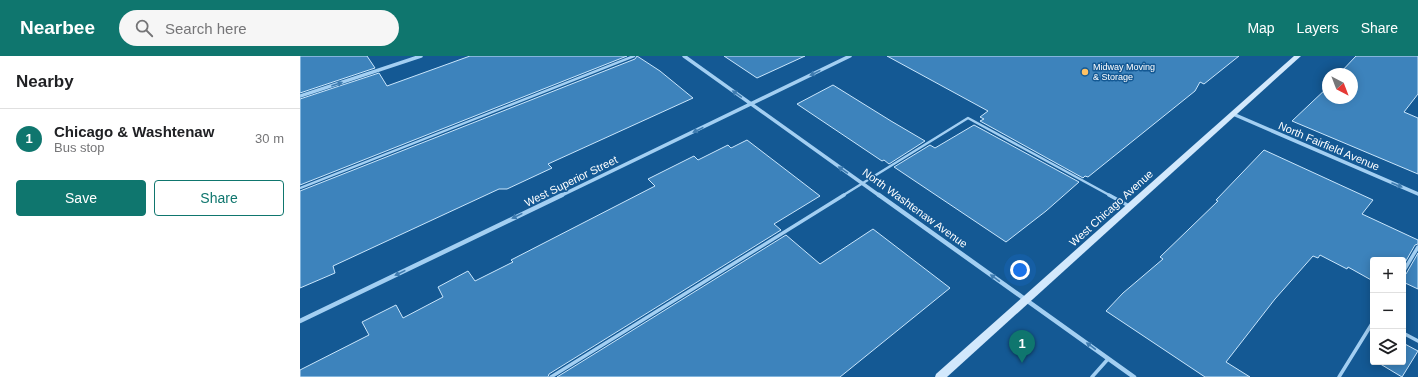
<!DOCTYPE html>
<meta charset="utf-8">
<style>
body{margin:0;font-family:Helvetica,sans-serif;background:#f6f6f6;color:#202124}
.controls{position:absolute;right:12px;bottom:12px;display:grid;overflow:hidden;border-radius:4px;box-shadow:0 2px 10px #0003}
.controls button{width:36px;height:36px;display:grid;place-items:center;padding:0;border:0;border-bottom:1px solid #e0e0e0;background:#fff;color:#202124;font:20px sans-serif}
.compass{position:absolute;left:1022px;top:12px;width:36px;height:36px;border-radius:50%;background:#fff;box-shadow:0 2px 10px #0003;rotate:138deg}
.you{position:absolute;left:720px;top:214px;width:14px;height:14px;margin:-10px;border:3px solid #fff;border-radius:50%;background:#1a73e8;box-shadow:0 0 0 6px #1a73e833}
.badge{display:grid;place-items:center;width:26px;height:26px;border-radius:50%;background:#0f766e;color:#fff;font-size:13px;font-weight:700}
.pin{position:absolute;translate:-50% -33px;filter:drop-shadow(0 1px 2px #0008)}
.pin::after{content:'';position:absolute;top:21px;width:14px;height:12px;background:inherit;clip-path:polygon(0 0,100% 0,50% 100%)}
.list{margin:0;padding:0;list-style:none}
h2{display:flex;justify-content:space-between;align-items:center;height:52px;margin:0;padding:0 16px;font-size:17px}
h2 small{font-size:13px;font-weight:400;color:#757577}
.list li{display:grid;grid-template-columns:26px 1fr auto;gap:12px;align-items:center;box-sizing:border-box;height:60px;padding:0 16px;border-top:1px solid #e0e0e0}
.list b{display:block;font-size:15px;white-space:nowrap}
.list p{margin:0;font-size:13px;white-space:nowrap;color:#757577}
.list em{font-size:13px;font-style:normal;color:#757577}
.actions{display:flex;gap:8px;padding:12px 16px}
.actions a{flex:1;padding:9px 0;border:1px solid #0f766e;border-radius:4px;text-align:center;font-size:14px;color:#0f766e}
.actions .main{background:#0f766e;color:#fff}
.icon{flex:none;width:22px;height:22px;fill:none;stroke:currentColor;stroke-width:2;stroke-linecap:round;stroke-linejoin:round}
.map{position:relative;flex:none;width:1118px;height:321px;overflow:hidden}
header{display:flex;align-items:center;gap:24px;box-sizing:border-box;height:56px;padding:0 20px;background:#0f766e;color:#fff}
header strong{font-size:19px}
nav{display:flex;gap:22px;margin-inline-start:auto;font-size:14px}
.search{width:280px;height:36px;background:#f6f6f6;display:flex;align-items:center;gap:10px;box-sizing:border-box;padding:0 14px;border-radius:22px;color:#757577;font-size:15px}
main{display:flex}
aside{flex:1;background:#fff}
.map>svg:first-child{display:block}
</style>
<header>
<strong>Nearbee</strong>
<div class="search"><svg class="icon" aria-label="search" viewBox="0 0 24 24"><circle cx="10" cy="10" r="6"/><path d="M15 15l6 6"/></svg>Search here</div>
<nav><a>Map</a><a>Layers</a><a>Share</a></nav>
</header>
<main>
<aside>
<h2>Nearby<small></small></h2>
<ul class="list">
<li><span class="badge">1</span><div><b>Chicago &amp; Washtenaw</b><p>Bus stop</p></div><em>30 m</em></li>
</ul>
<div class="actions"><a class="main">Save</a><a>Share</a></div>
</aside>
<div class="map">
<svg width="1118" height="321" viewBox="0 0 1118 321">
<rect width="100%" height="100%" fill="#145994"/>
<path fill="#3d83bc" stroke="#cae6fc" d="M0 0H67L75 12 0 37Z
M170 0H327L0 129V43L79 17 87 30Z
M337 0 360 15 393 42 248 108 252 112 207 133H199L33 210 35 217 0 232V135L335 3Z
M424 0H505L457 22Z
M587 0H939L904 28 900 26 895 35 788 121 785 120 783 122 680 65 684 63 680 61 688 55Z
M1056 0H1118V38L1104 56 1118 62V118L992 65 1028 31V42H1052V18H1039Z
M533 29 591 65 625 85 589 108 584 104 582 105 497 48Z
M674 69 779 126 746 155 706 186 594 111 630 89 635 92Z
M447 84 520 140 474 168 481 174 249 318 248 321H0V314L69 279 62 266 96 249 103 262 143 241 138 231 168 215 175 225 213 206 211 204 355 130 348 123 394 100 398 104 428 89 431 92Z
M964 94 1073 144 1062 158 1118 184V188L1115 189 1103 210V204H1073V225L1048 211 1047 213 1020 199 1018 202 1013 200 975 243 926 306 950 321H905L806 255 823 237 863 203 860 201 918 145 916 144Z
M573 173 650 232 540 321H257L486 179 520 208Z
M1118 197V233L1103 226V219L1106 218Z
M1103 287 1118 295 1102 321 1077 306H1103Z"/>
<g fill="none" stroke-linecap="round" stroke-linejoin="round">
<path stroke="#a3cff2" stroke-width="2.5" d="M0 132 334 0
M542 140 668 62 811 140"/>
<path stroke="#a3cff2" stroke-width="3.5" d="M809 139 829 150
M1103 216 1118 191
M1103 277 1118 285
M251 321 544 139
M792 321 808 303
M1039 321 1073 266"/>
<path stroke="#a3cff2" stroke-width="3.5" d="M384 0 580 140
M0 40 121 0
M933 58 1118 138
M260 140 550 0"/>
<path stroke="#a3cff2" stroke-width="4.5" d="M579 139 834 321
M0 265 262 139"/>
<path fill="#d2e8fc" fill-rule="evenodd" d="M994 0H1001L647 321H635L636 318Z"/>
</g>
<defs><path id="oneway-solid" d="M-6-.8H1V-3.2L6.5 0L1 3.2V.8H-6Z"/></defs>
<g fill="#3f7cb0">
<use href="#oneway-solid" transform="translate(515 17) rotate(154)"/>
<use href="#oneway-solid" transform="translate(37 28) rotate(-19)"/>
<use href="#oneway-solid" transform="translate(437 38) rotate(-145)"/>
<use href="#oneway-solid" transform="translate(398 74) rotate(154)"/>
<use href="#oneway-solid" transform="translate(543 114) rotate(-145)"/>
<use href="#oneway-solid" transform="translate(1097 129) rotate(23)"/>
<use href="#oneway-solid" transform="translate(217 160) rotate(154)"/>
<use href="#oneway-solid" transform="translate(100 217) rotate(154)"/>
<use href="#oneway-solid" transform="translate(695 222) rotate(-144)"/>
<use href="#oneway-solid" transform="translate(791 290) rotate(-144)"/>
</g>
<circle fill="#ffc264" stroke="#145994" stroke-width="1.5" cx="785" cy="16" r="4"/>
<g text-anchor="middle" stroke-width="3" stroke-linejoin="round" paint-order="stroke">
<g font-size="9" fill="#fff" stroke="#145994" text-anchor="start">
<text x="793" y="14">Midway Moving<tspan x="793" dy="10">&amp; Storage</tspan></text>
</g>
<g font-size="11" fill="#fff" stroke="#145994">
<text transform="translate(1029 90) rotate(23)" y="4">North Fairfield Avenue</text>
<text transform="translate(271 125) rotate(-26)" y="4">West Superior Street</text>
<text transform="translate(615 152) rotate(36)" y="4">North Washtenaw Avenue</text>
<text transform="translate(811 152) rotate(-42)" y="4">West Chicago Avenue</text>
</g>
</g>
</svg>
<div class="controls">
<button>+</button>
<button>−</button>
<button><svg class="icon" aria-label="layers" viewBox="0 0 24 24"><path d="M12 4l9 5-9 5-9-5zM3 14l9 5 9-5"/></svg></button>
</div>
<svg class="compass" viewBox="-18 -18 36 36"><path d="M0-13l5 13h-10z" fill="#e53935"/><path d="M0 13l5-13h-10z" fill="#757577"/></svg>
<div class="you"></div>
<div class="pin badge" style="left:722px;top:307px">1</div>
</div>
</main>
